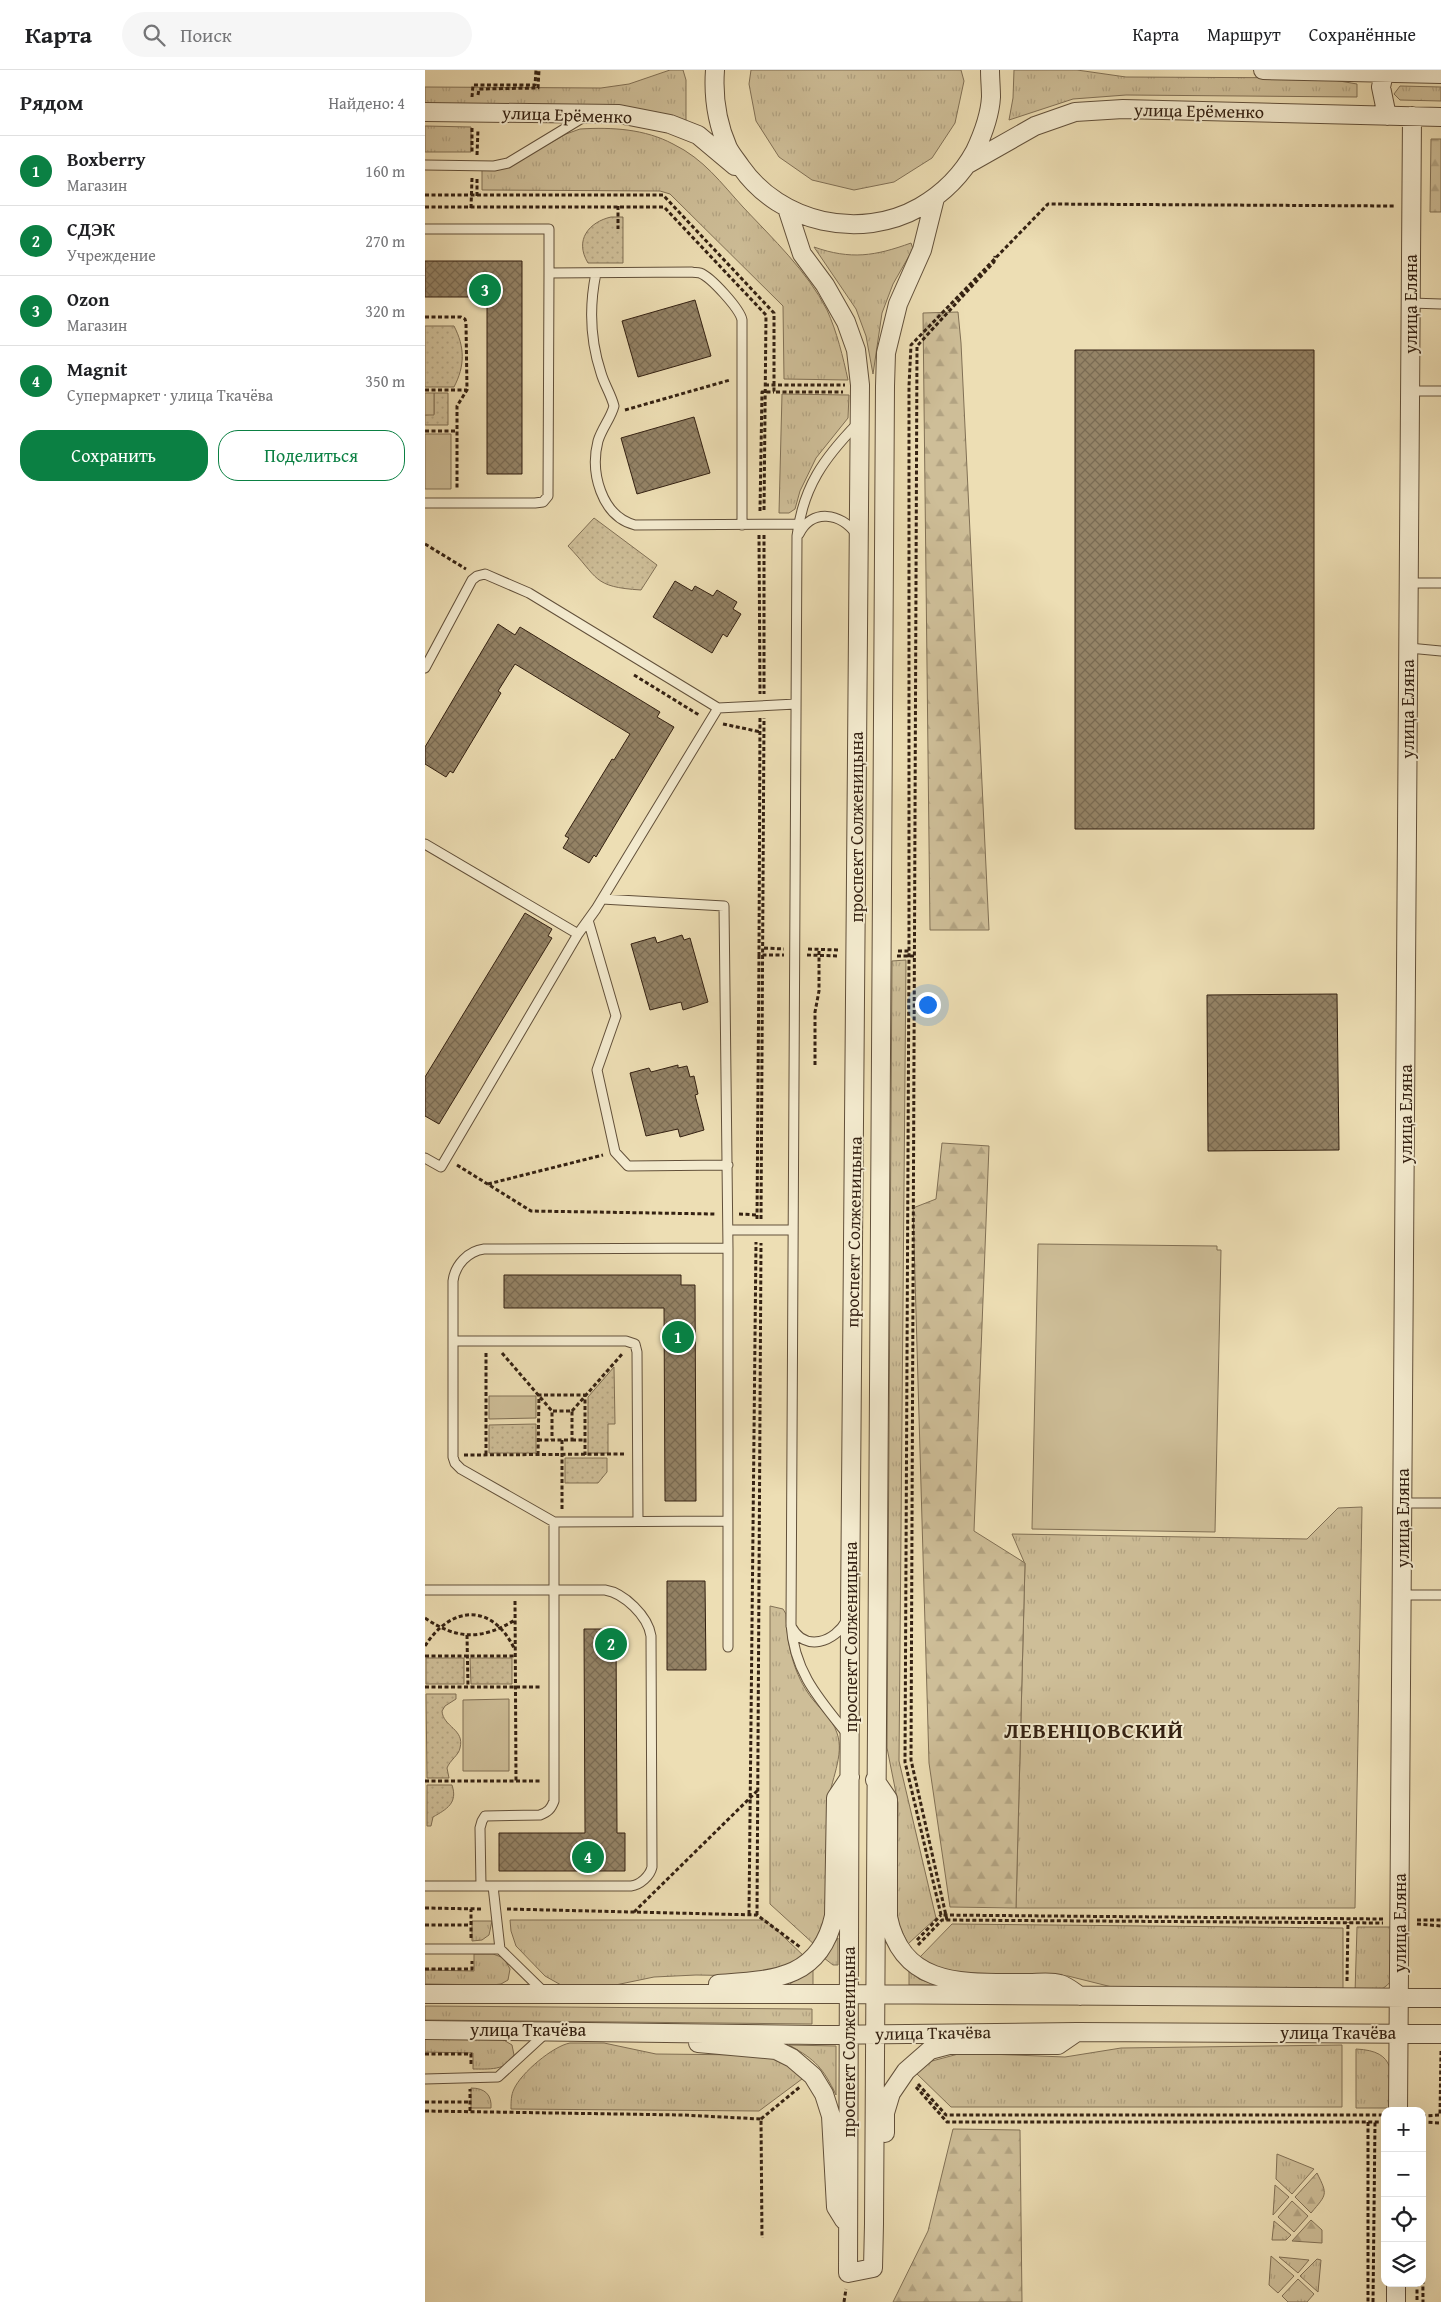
<!DOCTYPE html>
<html lang="ru">
<meta charset="utf-8">
<style>
body{margin:0;font-family:"Gentium Book Plus",serif;background:#f6f6f6;color:#202124}
.controls{position:absolute;right:15px;bottom:15px;display:grid;overflow:hidden;border-radius:10px;box-shadow:0 5px 20px #0002}
.controls button{width:45px;height:45px;display:grid;place-items:center;padding:0;border:0;border-bottom:1px solid #e0e0e0;background:#fff;color:#202124;font:25px sans-serif}
.you{position:absolute;left:502px;top:934px;width:18px;height:18px;margin:-12px;border:4px solid #fff;border-radius:50%;background:#1a73e8;box-shadow:0 0 0 8px #1a73e833}
.badge{display:grid;place-items:center;width:32px;height:32px;border-radius:50%;background:#0b8043;color:#fff;font-size:16px;font-weight:700}
.pin{position:absolute;translate:-50% -50%;border:2px solid #fff;box-shadow:0 1px 5px #0006}
.list{margin:0;padding:0;list-style:none}
h2{display:flex;justify-content:space-between;align-items:center;height:65px;margin:0;padding:0 20px;font-size:21px}
h2 small{font-size:16px;font-weight:400;color:#757577}
.list li{display:grid;grid-template-columns:32px 1fr auto;gap:15px;align-items:center;box-sizing:border-box;height:70px;padding:0 20px;border-top:1px solid #e0e0e0}
.list b{display:block;font-size:19px;white-space:nowrap}
.list p{margin:0;font-size:16px;white-space:nowrap;color:#757577}
.list em{font-size:16px;font-style:normal;color:#757577}
.actions{display:flex;gap:10px;padding:15px 20px}
.actions a{flex:1;padding:11px 0;border:1px solid #0b8043;border-radius:20px;text-align:center;font-size:18px;color:#0b8043}
.actions .main{background:#0b8043;color:#fff}
.icon{flex:none;width:28px;height:28px;fill:none;stroke:currentColor;stroke-width:2;stroke-linecap:round;stroke-linejoin:round}
.map{position:relative;flex:none;width:1016px;height:2232px;overflow:hidden}
header{display:flex;align-items:center;gap:30px;box-sizing:border-box;height:70px;padding:0 25px;background:#fff;border-bottom:1px solid #e0e0e0}
header strong{font-size:24px}
nav{display:flex;gap:28px;margin-inline-start:auto;font-size:18px}
.search{width:350px;height:45px;background:#f6f6f6;display:flex;align-items:center;gap:12px;box-sizing:border-box;padding:0 18px;border-radius:28px;color:#757577;font-size:19px}
main{display:flex}
aside{flex:1;background:#fff}
.map>svg:first-child{display:block}
</style>
<header>
<strong>Карта</strong>
<div class="search"><svg class="icon" aria-label="search" viewBox="0 0 24 24"><circle cx="10" cy="10" r="6"/><path d="M15 15l6 6"/></svg>Поиск</div>
<nav><a>Карта</a><a>Маршрут</a><a>Сохранённые</a></nav>
</header>
<main>
<aside>
<h2>Рядом<small>Найдено: 4</small></h2>
<ul class="list">
<li><span class="badge">1</span><div><b>Boxberry</b><p>Магазин</p></div><em>160 m</em></li>
<li><span class="badge">2</span><div><b>СДЭК</b><p>Учреждение</p></div><em>270 m</em></li>
<li><span class="badge">3</span><div><b>Ozon</b><p>Магазин</p></div><em>320 m</em></li>
<li><span class="badge">4</span><div><b>Magnit</b><p>Супермаркет · улица Ткачёва</p></div><em>350 m</em></li>
</ul>
<div class="actions"><a class="main">Сохранить</a><a>Поделиться</a></div>
</aside>
<div class="map">
<svg width="1016" height="2232" viewBox="0 0 1016 2232">
<defs>
<pattern id="grass-tufts" width="24" height="20" patternUnits="userSpaceOnUse" patternTransform="scale(1.25)"><rect width="24" height="20" fill="#cebe98"/><path d="M3 7l-1-3M5 7V3M7 7l1-3M15 17l-1-3M17 17v-4M19 17l1-3" fill="none" stroke="#b2a382"/></pattern>
<pattern id="forest-firs" width="22" height="20" patternUnits="userSpaceOnUse" patternTransform="scale(1.25)"><rect width="22" height="20" fill="#cebe98"/><path d="M5 1l3.5 6h-7zM16 11l3.5 6h-7z" fill="#b2a382"/></pattern>
<pattern id="park-dots" width="8" height="8" patternUnits="userSpaceOnUse" patternTransform="scale(1.25)"><rect width="8" height="8" fill="#cebe98"/><path d="M2 2h.1M6 6h.1" fill="none" stroke="#b2a382" stroke-width="1.8" stroke-linecap="round"/></pattern>
<pattern id="building-cross-hatch" width="8" height="8" patternUnits="userSpaceOnUse" patternTransform="scale(1.25)"><rect width="8" height="8" fill="#948366"/><path d="M0 0l8 8M0 8l8-8" fill="none" stroke="#7a6b53"/></pattern>
</defs>
<rect width="100%" height="100%" fill="#eddeb4"/>
<filter id="stains"><feTurbulence type="fractalNoise" baseFrequency=".004" numOctaves="4"/><feColorMatrix values="0 0 0 0 .2 0 0 0 0 .09 0 0 0 0 .02 0 0 0 .5 -.17"/></filter>
<radialGradient id="worn" r=".72"><stop offset=".6" stop-color="#630" stop-opacity="0"/><stop offset="1" stop-color="#630" stop-opacity=".3"/></radialGradient>
<path fill="url(#grass-tufts)" stroke="#817055" d="M245 0H258L261 10V52L235 53 0 41V17L176 18 204 14Z
M326 0H536L539 11 530 53 507 88 469 112 429 120 387 110 354 87 331 51 324 14Z
M589 0H652L701 7 897 8 932 14V27L701 25 648 29 584 50 588 28Z
M975 16 1016 17V31L975 30 969 24Z
M0 56 46 57V82H0Z
M155 59C187 57 220 59 248 74 279 89 296 113 318 137 348 169 382 201 402 240 412 262 418 287 423 310L359 309 358 236 245 124 235 121 57 120V100L81 98 141 64Z
M486 173 488 179 468 214 457 243 448 304 441 266 431 239 389 177C426 190 450 186 486 173Z
M357 324 424 325 423 348 391 388 375 421 370 439 364 443H354Z
M481 890 474 1691 511 1848 483 1874 474 1855 472 1844 473 1733 462 1678 467 891Z
M937 1437 930 1838H591L600 1494 587 1464 882 1469 913 1438Z
M345 1536 358 1539 361 1544C362 1572 367 1599 383 1623 392 1637 407 1647 412 1663 420 1685 405 1712 403 1734 400 1778 413 1837 391 1876L345 1834Z
M85 1850H341L381 1888 372 1896 330 1906 271 1905 229 1907 176 1918 136 1915 120 1906 91 1876 86 1861Z
M47 1851H67L64 1865 57 1870 47 1871Z
M527 1854 918 1858V1922L695 1919 643 1906 516 1902 495 1887Z
M932 1857H969L966 1911C957 1923 945 1922 930 1923Z
M413 1868V1895H408L399 1888Z
M49 1884H68L79 1888 85 1899 83 1910 76 1914 67 1915 0 1914V1900L49 1901Z
M388 1900V1917H363L366 1913Z
M484 1900 494 1909 511 1915H484Z
M0 1936 387 1939V1954L0 1950Z
M0 1968 77 1969 87 1975 89 1985C83 2001 62 1999 48 1999V1983L0 1982Z
M145 1973H179L231 1984 327 1985 353 1989 381 2006 334 2041 86 2039C86 2032 86 2025 89 2019 96 2003 128 1976 145 1973Z
M364 1975 411 1976V2025C398 1998 391 1990 364 1975Z
M917 1975V2037H526L491 2003 507 1991 537 1983 640 1987 696 1978Z
M931 1979C973 1981 966 2004 967 2038H931Z
M46 2018C60 2018 67 2025 66 2038H46Z
M852 2084 889 2099 867 2124 851 2109Z
M850 2115 864 2127 848 2145Z
M849 2151 866 2165 861 2170H847Z
M846 2186 869 2206 853 2223 844 2215Z
M854 2187 884 2190 873 2203Z
M892 2189 896 2190 893 2222 875 2206Z
M873 2209 889 2224 882 2232H863L857 2226Z"/>
<path fill="url(#forest-firs)" stroke="#817055" d="M1006 69H1016V142H1005Z
M533 242 536 273 564 860H505L498 243Z
M517 1073 564 1076 549 1461 600 1493 591 1838 525 1837 504 1693 488 1138 511 1129Z
M528 2059 595 2060 597 2232H468L503 2161Z
M892 2103C903 2125 902 2124 886 2143L870 2127Z
M867 2131 883 2146 869 2162 853 2147Z
M886 2150 897 2160V2173L867 2171Z"/>
<path fill="url(#park-dots)" stroke="#817055" d="M186 147H198V193H163C149 170 164 152 186 147Z
M0 256H29C40 277 40 296 29 317H0Z
M9 323H23V355H0V345L9 344Z
M169 448 232 495 216 520C167 517 174 508 143 476Z
M189 1297 190 1354H183V1383H163V1327Z
M111 1354V1383H64V1355Z
M140 1388H182V1402L173 1413H140Z
M1 1588H39V1614H1Z
M45 1588H87V1614H46Z
M1 1624H31V1629L20 1636 17 1641C18 1657 40 1659 35 1678 34 1685 25 1690 22 1698L24 1708H2Z
M2 1715H27C33 1733 22 1739 8 1747L6 1756H2Z"/>
<path fill="#cebe98" stroke="#817055" d="M0 323H9V345H0Z
M0 364H26V419H0Z
M613 1174 792 1176V1180H796L790 1462 607 1459Z
M64 1326H111V1348L64 1349Z
M84 1629V1701H38V1630Z"/>
<path fill="url(#building-cross-hatch)" stroke="#342112" d="M0 191H97V404H62V227H0Z
M270 230 286 286 213 307 197 251Z
M650 280H889V759H650Z
M269 347 285 403 212 424 196 368Z
M250 511 267 521 270 516 288 526 292 520 312 532 308 539 316 544 302 567 298 564 287 583 228 547Z
M73 554 90 565 95 557 235 642 232 647 249 657 171 787 169 785 164 793 138 778 144 768 140 766 187 689 189 690 205 664 90 594 73 621 76 623 28 703 25 701 21 707 0 694V677Z
M100 843 127 859 123 866 127 868 14 1054 0 1046V1007Z
M257 865 259 870 265 868 283 932 258 940 256 932 225 940 206 874 230 867 232 873Z
M912 924 914 1080 783 1081 782 925Z
M253 995V998L262 996 265 1007 269 1006 273 1024 270 1025 279 1060 255 1067 253 1059 221 1066 205 1003 224 998 226 1002Z
M79 1205H256V1215H270L271 1431H240L239 1238H79Z
M242 1511H280L281 1600H242Z
M159 1559H191L192 1763H200V1801H74V1763H160Z"/>
<g fill="none" stroke-linecap="round" stroke-linejoin="round">
<g stroke="#62503a" stroke-width="11">
<path id="lane" d="M0 95 69 96 83 93 159 47
M0 159H124V203L267 202C269 203 272 202 275 203 286 207 315 239 317 250V455
M171 203C164 237 165 270 176 303 179 314 186 324 189 336 186 348 177 358 173 371 165 402 176 446 210 455L374 454
M986 233 1016 234
M985 321H1016
M0 433H110L118 432 123 426 124 203
M374 464C387 438 416 443 431 464
M984 513H1016
M984 578 1016 581
M0 598 47 510 52 506 60 504 104 523 293 638
M0 774 153 864
M177 829 299 836 303 1178 59 1179C43 1181 30 1195 28 1211V1387L30 1393 36 1399 129 1452 303 1451
M163 850 191 946 172 1000 190 1082 203 1096 303 1095
M0 1088 16 1097 153 864 171 839 293 638 371 634
M303 1160H368
M303 1178V1577
M28 1271H201L210 1274 212 1282 213 1451
M978 1433H1016
M0 1520H180C199 1523 223 1546 226 1566L227 1797C225 1806 215 1815 206 1816H0
M977 1525H1016
M366 1556C380 1583 410 1572 422 1550
M423 1665C394 1629 369 1602 366 1554L372 466C378 417 399 388 433 353
M56 1816 55 1758 57 1751 60 1746 115 1745C123 1742 126 1739 129 1731V1452
M68 1816 75 1879
M0 1879H75L120 1923
M0 2009 73 2007 122 1962"/>
</g>
<g stroke="#62503a" stroke-width="20">
<path id="street" d="M290 0C288 27 292 53 303 78 306 84 312 91 316 97 355 153 435 171 495 137 519 123 537 105 550 81 558 64 565 45 566 27 566 18 565 9 565 0
M838 0 1016 4
M959 3 956 17 962 46
M0 42 194 44 245 54 273 65 310 96
M543 94 610 56 650 42 698 39 1016 47
M362 138 377 184 400 215 421 252 431 280 435 315 425 1545 423 2203 448 2198 449 2154 460 316 461 283 473 234 497 180 510 128
M450 1710 463 1729V1847C478 1921 545 1912 604 1913 613 1913 626 1911 635 1914 642 1916 649 1922 655 1926
M293 1914C347 1910 395 1910 409 1846L411 1728 425 1707
M0 1924H424L1016 1928
M0 1960 393 1965 652 1962 1016 1964
M273 1973 351 1980 367 1988 388 2006 399 2024 406 2046 411 2137 419 2150
M973 2041 987 46
M460 2063V2043L466 2023 481 2001 505 1980 524 1975H633L652 1962
M971 2232V2213"/>
</g>
<path stroke="#342112" stroke-width="3" stroke-dasharray="4 2.5" stroke-linecap="butt" d="M53 25 54 19 113 18 114 0
M47 27 48 15H110L111 0
M47 58V84
M52 85 53 59
M0 125H238L349 243V322H418
M52 126V109
M193 136V159
M0 137H239L341 245 339 441
M46 138 47 108
M0 247H36L40 249 41 253 42 320 32 336V420
M340 315H420
M0 320H42
M200 340 305 310
M0 361H32
M335 441 337 322H349
M334 465 335 624
M339 465V624
M0 474 41 499
M209 605 274 645
M335 648 334 885H359
M298 654 336 662
M339 878 359 879
M383 879 414 880
M473 881H484
M382 885 414 886
M472 886H489
M390 995V942L394 921V879
M32 1095 106 1141 290 1144
M63 1114 178 1085
M314 1144 333 1145
M332 1149 334 885
M336 1149 339 648
M61 1283V1385
M77 1283 127 1341
M147 1341 198 1283
M113 1370H147V1341H127V1370
M137 1370V1439
M147 1370H160
M39 1385 200 1384
M113 1385 114 1325H160V1385
M90 1531 91 1711
M0 1548C32 1570 57 1570 90 1550
M42 1565 43 1617
M0 1576C26 1535 67 1533 89 1578
M0 1586H90
M0 1617H117
M0 1711H117
M0 1838 58 1839
M82 1839 332 1845 375 1877
M209 1842 332 1721
M324 1844 331 1172
M332 1845 336 1173
M958 1849 516 1845 480 1692 484 886V316L486 275 623 134 970 136
M522 1850 486 1690 492 276 569 192 570 186
M992 1850H1016
M992 1854 1016 1856
M0 1855H44
M46 1868V1839
M492 1870 516 1845
M493 1875 517 1850 958 1853
M0 1899H47V1891
M922 1911 923 1852
M0 1984H46V1995
M493 2014 521 2045H958
M491 2017 522 2052H960
M0 2032H45
M0 2041 258 2045 336 2049 337 2168
M45 2041V2019
M997 2046 1015 2045 1016 1981
M336 2049 376 2016
M943 2052V2232
M997 2052 1016 2053
M997 2080 998 2232
M992 2213V2232
M419 2232 421 2219
M948 2232 950 2052"/>
<use href="#lane" stroke="#f3eace" stroke-width="9"/>
<use href="#street" stroke="#f3eace" stroke-width="18"/>
</g>
<g text-anchor="middle" stroke-width="4" stroke-linejoin="round" paint-order="stroke">
<g font-size="18" fill="#342112" stroke="#f3eace">
<text transform="translate(774 41) rotate(1)" y="6">улица Ерёменко</text>
<text transform="translate(142 45) rotate(2)" y="6">улица Ерёменко</text>
<text transform="translate(986 234) rotate(-90)" y="6">улица Еляна</text>
<text transform="translate(983 639) rotate(-90)" y="6">улица Еляна</text>
<text transform="translate(432 757) rotate(-90)" y="6">проспект Солженицына</text>
<text transform="translate(981 1044) rotate(-90)" y="6">улица Еляна</text>
<text transform="translate(429 1162) rotate(-89)" y="6">проспект Солженицына</text>
<text transform="translate(978 1448) rotate(-90)" y="6">улица Еляна</text>
<text transform="translate(426 1567) rotate(-90)" y="6">проспект Солженицына</text>
<text transform="translate(975 1853) rotate(-90)" y="6">улица Еляна</text>
<text x="103" y="1966">улица Ткачёва</text>
<text transform="translate(508 1963) rotate(-1)" y="6">улица Ткачёва</text>
<text x="913" y="1969">улица Ткачёва</text>
<text transform="translate(424 1972) rotate(-90)" y="6">проспект Солженицына</text>
</g>
<g font-size="22" font-weight="bold" letter-spacing="1" fill="#342112" stroke="#f3eace">
<text x="669" y="1668">ЛЕВЕНЦОВСКИЙ</text>
</g>
</g>
<rect width="100%" height="100%" filter="url(#stains)"/>
<rect width="100%" height="100%" fill="url(#worn)"/>
</svg>
<div class="controls">
<button>+</button>
<button>−</button>
<button><svg class="icon" aria-label="locate" viewBox="0 0 24 24"><circle cx="12" cy="12" r="6"/><path d="M12 2v4M12 18v4M2 12h4M18 12h4"/></svg></button>
<button><svg class="icon" aria-label="layers" viewBox="0 0 24 24"><path d="M12 4l9 5-9 5-9-5zM3 14l9 5 9-5"/></svg></button>
</div>
<div class="you"></div>
<div class="pin badge" style="left:253px;top:1267px">1</div>
<div class="pin badge" style="left:186px;top:1574px">2</div>
<div class="pin badge" style="left:60px;top:220px">3</div>
<div class="pin badge" style="left:163px;top:1787px">4</div>
</div>
</main>
